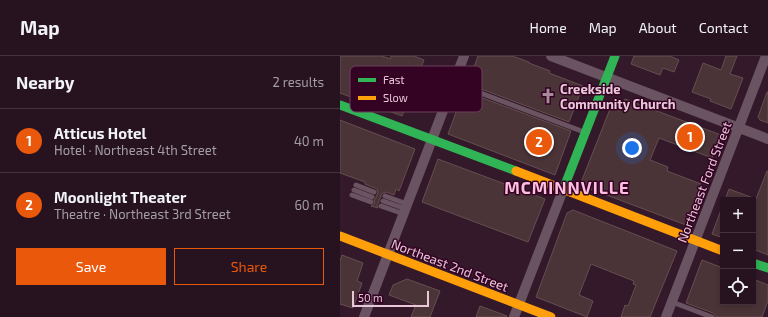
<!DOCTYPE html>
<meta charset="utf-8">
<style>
body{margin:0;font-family:"Exo 2",sans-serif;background:#2f1c29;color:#f1f3f6}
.controls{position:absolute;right:12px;bottom:12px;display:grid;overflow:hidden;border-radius:0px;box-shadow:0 2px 6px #0003}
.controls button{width:36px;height:36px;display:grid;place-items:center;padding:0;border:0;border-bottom:1px solid #43323e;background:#271320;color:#f1f3f6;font:20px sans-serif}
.scale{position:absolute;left:12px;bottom:10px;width:77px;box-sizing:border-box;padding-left:4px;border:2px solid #e8c7d8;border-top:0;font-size:11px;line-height:14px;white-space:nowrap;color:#e8c7d8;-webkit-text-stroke:3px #340324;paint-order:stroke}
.you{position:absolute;left:292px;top:92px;width:14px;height:14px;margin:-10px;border:3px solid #fff;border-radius:50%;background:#1a73e8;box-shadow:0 0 0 6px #1a73e833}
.badge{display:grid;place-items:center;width:26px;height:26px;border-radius:50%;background:#ea580c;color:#fff;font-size:13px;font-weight:700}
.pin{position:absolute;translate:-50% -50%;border:2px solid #fff;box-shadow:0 1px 4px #0006}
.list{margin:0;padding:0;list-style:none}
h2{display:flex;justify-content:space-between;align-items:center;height:52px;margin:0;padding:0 16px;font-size:17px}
h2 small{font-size:13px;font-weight:400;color:#a49ea5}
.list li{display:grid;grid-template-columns:26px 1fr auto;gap:12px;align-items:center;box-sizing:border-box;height:64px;padding:0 16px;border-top:1px solid #43323e}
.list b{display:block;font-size:15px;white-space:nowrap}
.list p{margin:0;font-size:13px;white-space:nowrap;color:#a49ea5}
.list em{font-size:13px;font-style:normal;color:#a49ea5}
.actions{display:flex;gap:8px;padding:12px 16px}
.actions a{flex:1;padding:9px 0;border:1px solid #ea580c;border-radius:0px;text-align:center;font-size:14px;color:#ea580c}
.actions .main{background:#ea580c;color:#fff}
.icon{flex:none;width:22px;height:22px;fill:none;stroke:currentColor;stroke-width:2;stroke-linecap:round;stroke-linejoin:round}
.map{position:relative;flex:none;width:428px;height:261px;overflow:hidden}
header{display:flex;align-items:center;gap:24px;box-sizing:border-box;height:56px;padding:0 20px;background:#271320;border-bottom:1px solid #43323e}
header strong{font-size:19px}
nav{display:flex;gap:22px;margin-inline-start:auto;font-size:14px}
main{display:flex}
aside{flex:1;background:#271320}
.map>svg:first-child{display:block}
</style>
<header>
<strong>Map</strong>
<nav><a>Home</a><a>Map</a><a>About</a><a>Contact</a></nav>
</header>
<main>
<aside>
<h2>Nearby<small>2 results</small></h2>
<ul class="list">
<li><span class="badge">1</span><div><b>Atticus Hotel</b><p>Hotel · Northeast 4th Street</p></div><em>40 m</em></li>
<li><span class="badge">2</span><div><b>Moonlight Theater</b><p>Theatre · Northeast 3rd Street</p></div><em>60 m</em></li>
</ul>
<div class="actions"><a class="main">Save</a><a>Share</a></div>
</aside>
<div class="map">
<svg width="428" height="261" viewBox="0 0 428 261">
<rect width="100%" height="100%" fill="#34192a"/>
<path fill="#4b3437" stroke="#664e50" d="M0 0H42L50 3 51 0H74L84 4 62 60 0 37Z
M138 0H172L189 6V7L210 15 209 17 243 30 229 66 128 28Z
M294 0H330L339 4 334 16 323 12 320 19 291 8Z
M386 0H397L390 18 403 22 391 53 370 45 371 43 352 36 363 7 381 14Z
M124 35 231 75 215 119 108 78Z
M427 36H428V67L420 64 418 61Z
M285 43 381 79 372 102 319 82 310 104 328 111 327 115 361 128 346 169 240 129 272 48 281 52Z
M0 64 75 93 59 135 56 133 54 139 46 136 43 137 41 139V141L39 144V146L37 149 38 152 31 150 35 147 34 144 36 142V140L38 137 37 133 25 128V126L0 117Z
M98 103 205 143 188 186 82 146Z
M427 115H428V199L413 193V144H385L389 133 416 143Z
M382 151H383V182L372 178Z
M233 154 337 195 310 261H281L285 249 288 250 296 229 293 228 294 225 251 208 239 239 253 245 247 261 196 241 227 157Z
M2 199 23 207 17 225 22 227 13 252 0 248V205Z
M362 204 383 212V246H413V223L428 229V245L422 261H376L375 259 373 257 346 247Z
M67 223 100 235 90 261H71L76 249 49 239 53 229Z
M140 250 167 260 166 261H136Z"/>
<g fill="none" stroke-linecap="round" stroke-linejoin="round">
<path stroke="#6a5461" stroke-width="5" d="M114 27 244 76
M16 129 34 136
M14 134 32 141
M12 139 31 146
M45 140 67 148
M43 145 66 153
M41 150 64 158
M332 246 372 261"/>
<path stroke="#6a5461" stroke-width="10" d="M211 0 428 83
M24 261 124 0
M174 261 223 134
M326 261C359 174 393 87 426 0"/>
<path stroke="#30b455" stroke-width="9" d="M0 49 176 115
M223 134 275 0
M413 207 428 212"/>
<path stroke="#ff9f0a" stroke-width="9" d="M176 115 383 195
M0 180 211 261"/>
</g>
<defs>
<g id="church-bare" transform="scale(1.2)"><path d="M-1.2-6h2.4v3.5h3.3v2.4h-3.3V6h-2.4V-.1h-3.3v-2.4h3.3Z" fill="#a98a9b" stroke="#340324" stroke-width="2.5" paint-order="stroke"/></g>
</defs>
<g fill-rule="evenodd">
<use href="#church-bare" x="208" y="40"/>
</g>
<g text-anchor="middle" stroke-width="3" stroke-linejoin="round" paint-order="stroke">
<g font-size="13" font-weight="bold" fill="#e8c7d8" stroke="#340324" text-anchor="start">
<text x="220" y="38">Creekside<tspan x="220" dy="15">Community Church</tspan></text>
</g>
<g font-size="13" fill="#e8c7d8" stroke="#340324">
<text transform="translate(364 126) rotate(-69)" y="5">Northeast Ford Street</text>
<text transform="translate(110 209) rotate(21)" y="5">Northeast 2nd Street</text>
</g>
<g font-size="17" font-weight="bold" letter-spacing="1" fill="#ffbde1" stroke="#340324">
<text x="227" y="138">MCMINNVILLE</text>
</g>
</g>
<rect x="10" y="10" width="132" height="46" rx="6" fill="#340324" stroke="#6a3e5a" stroke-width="1"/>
<rect x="18" y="22" width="18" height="4" fill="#30b455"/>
<rect x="18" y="40" width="18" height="4" fill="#ff9f0a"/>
<g font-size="11" fill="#e8c7d8">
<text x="43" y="28">Fast</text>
<text x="43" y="46">Slow</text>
</g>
</svg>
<div class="controls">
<button>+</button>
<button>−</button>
<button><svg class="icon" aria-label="locate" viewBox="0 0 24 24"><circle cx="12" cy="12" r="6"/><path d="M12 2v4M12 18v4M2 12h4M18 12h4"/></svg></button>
</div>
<div class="scale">50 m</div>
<div class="you"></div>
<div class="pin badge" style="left:350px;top:81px">1</div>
<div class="pin badge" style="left:199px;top:86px">2</div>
</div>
</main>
